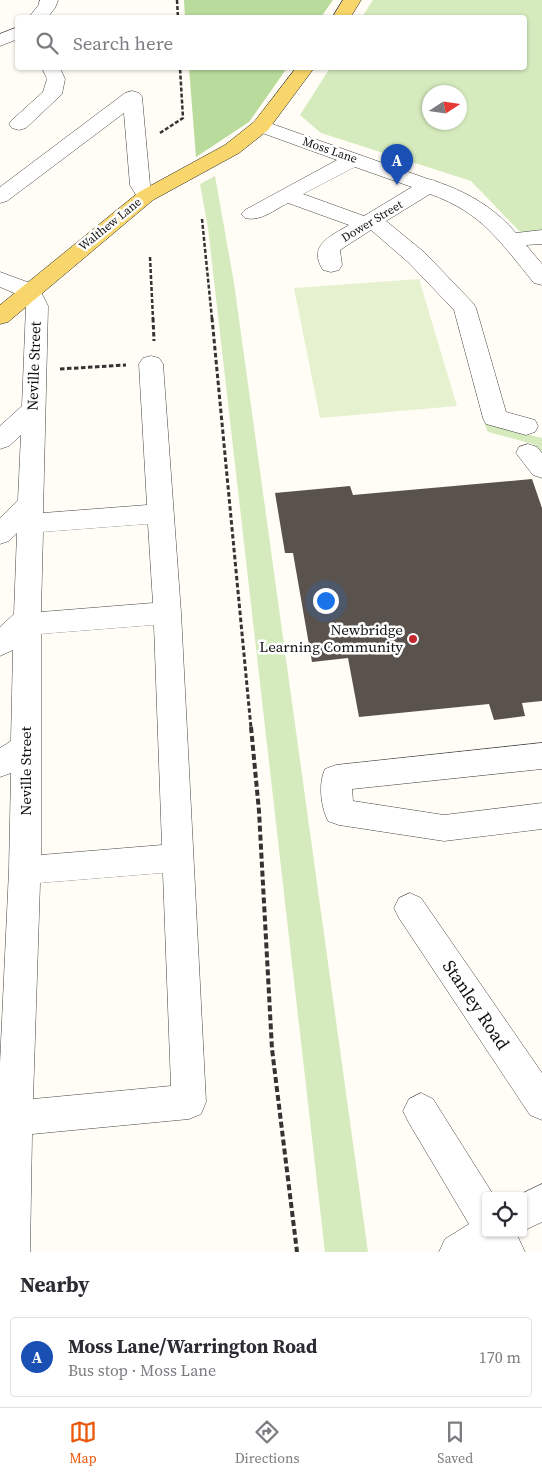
<!DOCTYPE html>
<meta charset="utf-8">
<style>
body{margin:0;font-family:"Source Serif 4",serif;background:#f2f2f3;color:#2b2b33}
.controls{position:absolute;right:15px;bottom:15px;display:grid;overflow:hidden;border-radius:5px;box-shadow:0 1px 4px #0004}
.controls button{width:45px;height:45px;display:grid;place-items:center;padding:0;border:0;border-bottom:1px solid #e1e1e2;background:#fff;color:#2b2b33;font:25px sans-serif}
.compass{position:absolute;left:422px;top:85px;width:45px;height:45px;border-radius:50%;background:#fff;box-shadow:0 1px 4px #0004;rotate:78deg}
.you{position:absolute;left:325px;top:600px;width:18px;height:18px;margin:-12px;border:4px solid #fff;border-radius:50%;background:#1a73e8;box-shadow:0 0 0 8px #1a73e833}
.badge{display:grid;place-items:center;width:32px;height:32px;border-radius:50%;background:#ea580c;color:#fff;font-size:16px;font-weight:700}
.pin{position:absolute;translate:-50% -41px;filter:drop-shadow(0 1px 2px #0008)}
.pin::after{content:'';position:absolute;top:26px;width:18px;height:15px;background:inherit;clip-path:polygon(0 0,100% 0,50% 100%)}
.list{margin:0;padding:0;list-style:none}
h2{display:flex;justify-content:space-between;align-items:center;height:65px;margin:0;padding:0 20px;font-size:21px}
h2 small{font-size:16px;font-weight:400;color:#7c7c81}
.list li{display:grid;grid-template-columns:32px 1fr auto;gap:15px;align-items:center;box-sizing:border-box;height:80px;margin:0 10px 10px;padding:0 10px;border:1px solid #e1e1e2;border-radius:5px}
.list b{display:block;font-size:19px;white-space:nowrap}
.list p{margin:0;font-size:16px;white-space:nowrap;color:#7c7c81}
.list em{font-size:16px;font-style:normal;color:#7c7c81}
.icon{flex:none;width:28px;height:28px;fill:none;stroke:currentColor;stroke-width:2;stroke-linecap:round;stroke-linejoin:round}
.map{position:relative;flex:none;width:542px;height:1252px;overflow:hidden}
.search{position:absolute;background:#fff;box-shadow:0 1px 4px #0004;left:15px;right:15px;top:15px;height:55px;display:flex;align-items:center;gap:12px;box-sizing:border-box;padding:0 18px;border-radius:5px;color:#7c7c81;font-size:19px}
.sheet{height:155px;background:#fff}
nav{display:flex;justify-content:space-around;align-items:center;box-sizing:border-box;height:70px;border-top:1px solid #e1e1e2;background:#fff;font-size:14px;color:#7c7c81}
nav a{display:grid;justify-items:center;gap:2px}
nav .on{color:#ea580c}
.map>svg:first-child{display:block}
</style>
<div class="map">
<svg width="542" height="1252" viewBox="0 0 542 1252">
<rect width="100%" height="100%" fill="#fffdf5"/>
<path fill="#d5ebbd" fill-rule="evenodd" d="M373 0H542V235L525 237 471 181 321 133 300 115 330 68H524V18L362 17ZM430 92H460V122H430Z
M215 176 234 283 368 1252H325L208 228 200 184Z
M484 423 542 438V455L533 444 488 432Z"/>
<path fill="#b9dc9c" d="M184 0H333L321 17 185 18Z
M189 68H287L249 122 196 157Z"/>
<path fill="#e6f2cf" d="M419 279 457 406 320 418 294 288Z"/>
<path fill="#5a524d" d="M532 479 542 508V701L522 703 525 716 494 720 489 704 359 717 348 658 312 662 293 553H285L275 493 350 486 353 495Z"/>
<g fill="none" stroke-linecap="round" stroke-linejoin="round">
<g stroke="#444" stroke-width="1">
<path id="minor" d="M40 0H58L55 8 47 18H28L38 6Z
M18 27V39L0 46V34Z
M42 68H60L65 79 62 94 26 128 19 130 12 128 9 124 12 120 43 92 47 79Z
M132 91 139 93 142 97 150 185 156 196 153 200 146 202 139 200 130 185 124 113 7 201 0 203V187L125 93Z
M261 120 428 179C435 180 439 183 446 185 474 196 496 210 516 233L542 230V244L526 245 542 264V285L534 283C500 242 483 213 430 194L386 221 424 252 473 303 476 308 506 412 535 420 538 426 535 432 526 435 486 424 483 418 454 310 408 262 371 230 340 250 342 265 339 270 331 272 323 270C307 245 331 236 349 225L288 203C274 210 260 222 245 218L241 214 245 210 337 160 254 130 251 126 254 122ZM355 167 412 187 364 216 303 194Z
M0 272 38 286 48 306 43 513 147 505 139 364 143 358 151 356 159 358 163 364 181 613 206 1102 201 1114 189 1119 32 1134 30 1252H0V1064L9 870 11 773 0 777V748L11 741 13 650 0 656V627L14 614 17 533 9 541 0 544V518L18 500 21 435 9 446 0 449V426L22 406 26 306 21 296 0 287ZM148 524 153 603 41 612 43 532ZM154 625 162 845 41 855V634ZM163 873 171 1086 33 1099 40 883Z
M528 444 537 447 542 453V478L533 475 516 453 519 447Z
M542 743V769L352 789 353 801 444 815 542 803V829L444 841 339 825 328 821C321 807 318 784 325 769L336 765Z
M410 893 421 898 542 1073V1120L530 1115 399 918 394 908 399 898Z
M421 1093 433 1099 494 1196H486V1233H516L525 1252H439L445 1239 469 1224 409 1123 403 1111 409 1099Z
M542 1184V1222L523 1231V1196H517Z"/>
</g>
<g stroke="#222" stroke-width="1">
<path id="major" d="M343 0H361L350 18H332Z
M296 68H314L268 130 239 153 153 200 8 322 0 324V305L139 192 225 145 254 122Z"/>
</g>
<path stroke="#333" stroke-width="2.5" stroke-dasharray="4 2" stroke-linecap="butt" d="M177 0 178 18
M160 133 183 118 180 68
M202 219 212 319
M150 257 153 319"/>
<path stroke="#333" stroke-width="3" stroke-dasharray="4.5 2.5" stroke-linecap="butt" d="M153 318 154 341
M212 318 251 728
M60 369 126 365"/>
<path stroke="#333" stroke-width="4" stroke-dasharray="6 3" stroke-linecap="butt" d="M251 727 259 811 272 1049 297 1252"/>
<use href="#minor" fill="#fff" fill-rule="evenodd"/>
<use href="#major" fill="#f9d66b" fill-rule="evenodd"/>
</g>
<circle fill="#c4262e" stroke="#fff" stroke-width="2" cx="413" cy="639" r="5"/>
<g text-anchor="middle" stroke-width="5" stroke-linejoin="round" paint-order="stroke">
<g font-size="12" fill="#111" stroke="#fff">
<text transform="translate(330 150) rotate(19)" y="4">Moss Lane</text>
<text transform="translate(372 221) rotate(-31)" y="4">Dower Street</text>
<text transform="translate(110 224) rotate(-39)" y="4">Walthew Lane</text>
</g>
<g font-size="15" fill="#111" stroke="#fff">
<text transform="translate(34 366) rotate(-88)" y="5">Neville Street</text>
<text transform="translate(26 771) rotate(-90)" y="5">Neville Street</text>
</g>
<g font-size="15" fill="#111" stroke="#fff" text-anchor="end">
<text x="403" y="635">Newbridge<tspan x="403" dy="17">Learning Community</tspan></text>
</g>
<g font-size="18" fill="#111" stroke="#fff">
<text transform="translate(476 1005) rotate(56)" y="6">Stanley Road</text>
</g>
</g>
</svg>
<div class="controls">
<button><svg class="icon" aria-label="locate" viewBox="0 0 24 24"><circle cx="12" cy="12" r="6"/><path d="M12 2v4M12 18v4M2 12h4M18 12h4"/></svg></button>
</div>
<svg class="compass" viewBox="-18 -18 36 36"><path d="M0-13l5 13h-10z" fill="#e53935"/><path d="M0 13l5-13h-10z" fill="#7c7c81"/></svg>
<div class="you"></div>
<div class="pin badge" style="left:397px;top:185px;background:#1a4fb4">A</div>
<div class="search"><svg class="icon" aria-label="search" viewBox="0 0 24 24"><circle cx="10" cy="10" r="6"/><path d="M15 15l6 6"/></svg>Search here</div>
</div>
<section class="sheet">
<h2>Nearby<small></small></h2>
<ul class="list">
<li><span class="badge" style="background:#1a4fb4">A</span><div><b>Moss Lane/Warrington Road</b><p>Bus stop · Moss Lane</p></div><em>170 m</em></li>
</ul>
</section>
<nav>
<a class="on"><svg class="icon" aria-label="map" viewBox="0 0 24 24"><path d="M3 6l6-2 6 2 6-2v14l-6 2-6-2-6 2zM9 4v14M15 6v14"/></svg>Map</a>
<a><svg class="icon" aria-label="directions" viewBox="0 0 24 24"><path d="M12 3l9 9-9 9-9-9zM9 14v-3h6M13 9l2 2-2 2"/></svg>Directions</a>
<a><svg class="icon" aria-label="saved" viewBox="0 0 24 24"><path d="M7 4h10v16l-5-4-5 4z"/></svg>Saved</a>
</nav>
